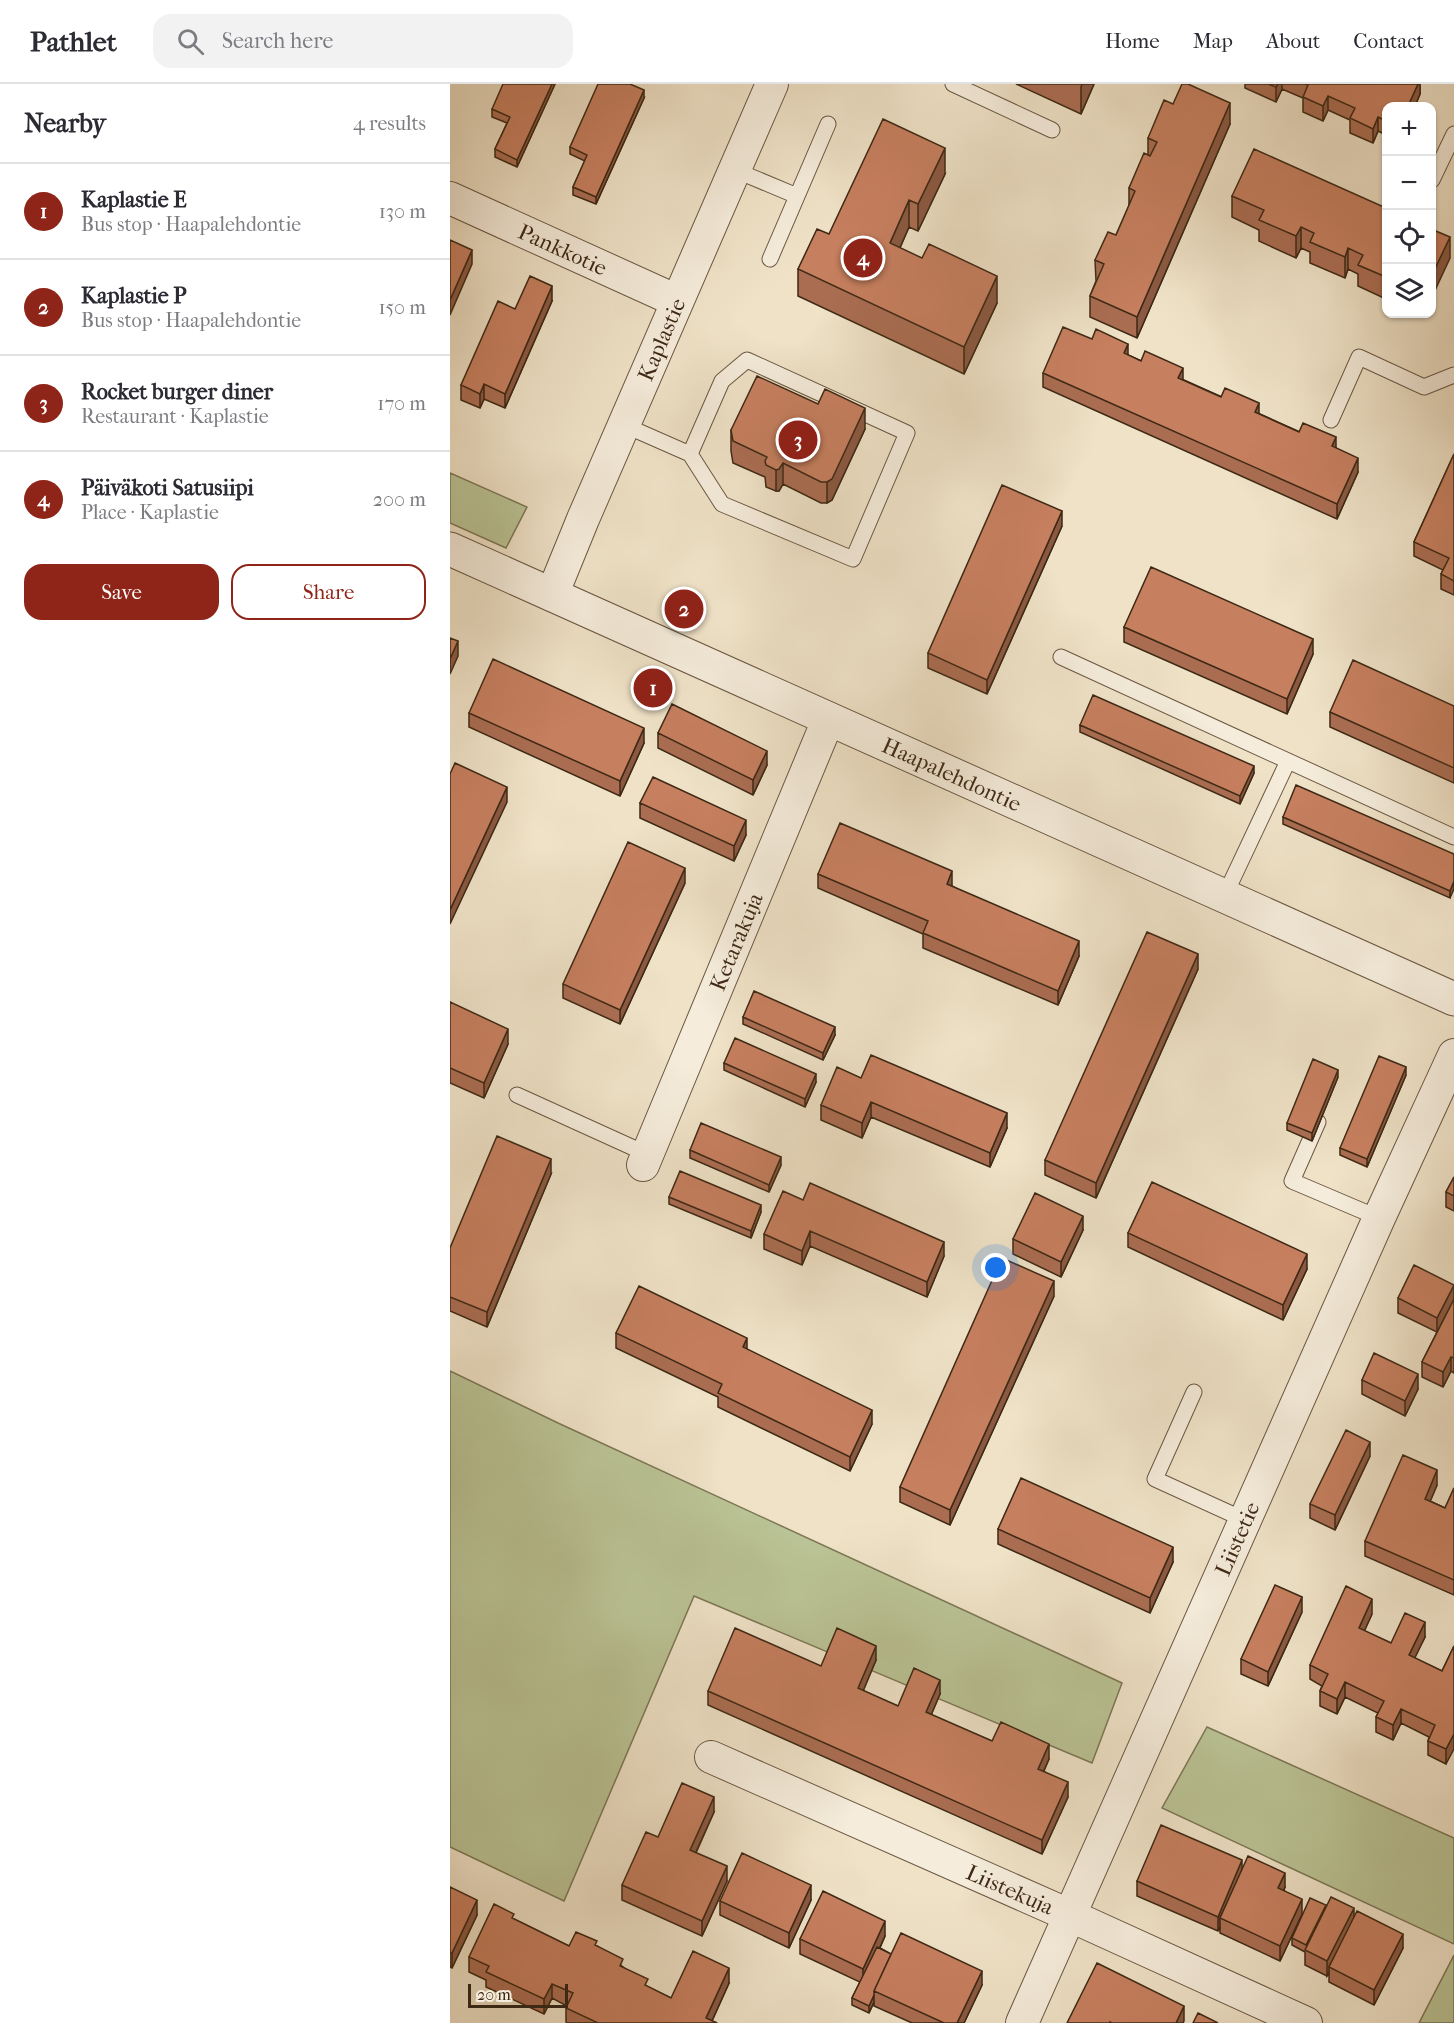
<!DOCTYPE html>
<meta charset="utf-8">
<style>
body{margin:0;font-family:"IM FELL French Canon",serif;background:#f2f2f3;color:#2b2b33}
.controls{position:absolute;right:18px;top:18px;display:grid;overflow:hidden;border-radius:12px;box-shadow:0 2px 4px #0004}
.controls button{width:54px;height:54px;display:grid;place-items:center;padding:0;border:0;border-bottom:2px solid #e1e1e2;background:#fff;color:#2b2b33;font:30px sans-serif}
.scale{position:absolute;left:18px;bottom:15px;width:100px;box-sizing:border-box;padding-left:6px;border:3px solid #3e2915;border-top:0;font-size:16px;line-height:21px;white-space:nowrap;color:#3e2915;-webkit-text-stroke:4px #f5ecdb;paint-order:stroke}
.you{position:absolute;left:546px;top:1184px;width:21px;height:21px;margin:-15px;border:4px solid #fff;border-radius:50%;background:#1a73e8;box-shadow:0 0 0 9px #1a73e833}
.badge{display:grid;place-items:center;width:39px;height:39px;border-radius:50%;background:#8f2418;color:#fff;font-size:20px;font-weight:700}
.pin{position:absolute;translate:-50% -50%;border:3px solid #fff;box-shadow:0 2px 6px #0006}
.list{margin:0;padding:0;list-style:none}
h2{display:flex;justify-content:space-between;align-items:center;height:78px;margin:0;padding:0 24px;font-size:26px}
h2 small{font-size:20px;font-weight:400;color:#7c7c81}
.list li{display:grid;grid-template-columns:39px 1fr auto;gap:18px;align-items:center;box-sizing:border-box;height:96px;padding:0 24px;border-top:2px solid #e1e1e2}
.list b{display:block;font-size:22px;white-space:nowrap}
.list p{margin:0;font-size:20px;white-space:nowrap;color:#7c7c81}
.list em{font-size:20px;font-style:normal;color:#7c7c81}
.actions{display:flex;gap:12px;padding:18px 24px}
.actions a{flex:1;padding:14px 0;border:2px solid #8f2418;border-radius:18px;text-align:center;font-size:21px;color:#8f2418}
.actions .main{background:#8f2418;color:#fff}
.icon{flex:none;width:33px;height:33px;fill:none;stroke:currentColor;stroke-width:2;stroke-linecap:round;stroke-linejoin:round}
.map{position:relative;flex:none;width:1004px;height:1939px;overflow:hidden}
header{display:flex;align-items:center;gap:36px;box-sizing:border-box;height:84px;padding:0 30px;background:#fff;border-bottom:2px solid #e1e1e2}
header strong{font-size:28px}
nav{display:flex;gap:33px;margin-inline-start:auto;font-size:21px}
.search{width:420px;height:54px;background:#f2f2f3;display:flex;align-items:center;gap:15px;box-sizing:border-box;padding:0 21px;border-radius:18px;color:#7c7c81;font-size:22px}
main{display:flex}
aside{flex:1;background:#fff}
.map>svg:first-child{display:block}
</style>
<header>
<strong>Pathlet</strong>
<div class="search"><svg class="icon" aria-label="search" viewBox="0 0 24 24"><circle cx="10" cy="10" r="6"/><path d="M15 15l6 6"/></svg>Search here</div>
<nav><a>Home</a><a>Map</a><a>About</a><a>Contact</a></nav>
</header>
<main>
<aside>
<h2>Nearby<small>4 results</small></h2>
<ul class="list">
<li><span class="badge">1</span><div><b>Kaplastie E</b><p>Bus stop · Haapalehdontie</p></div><em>130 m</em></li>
<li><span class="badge">2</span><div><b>Kaplastie P</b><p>Bus stop · Haapalehdontie</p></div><em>150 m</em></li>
<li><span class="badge">3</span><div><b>Rocket burger diner</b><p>Restaurant · Kaplastie</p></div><em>170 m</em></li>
<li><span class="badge">4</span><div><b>Päiväkoti Satusiipi</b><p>Place · Kaplastie</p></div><em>200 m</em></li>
</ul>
<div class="actions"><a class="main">Save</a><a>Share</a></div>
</aside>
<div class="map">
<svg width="1004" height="1939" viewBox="0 0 1004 1939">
<rect width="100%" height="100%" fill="#efe2c7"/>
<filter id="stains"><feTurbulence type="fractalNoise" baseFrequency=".00333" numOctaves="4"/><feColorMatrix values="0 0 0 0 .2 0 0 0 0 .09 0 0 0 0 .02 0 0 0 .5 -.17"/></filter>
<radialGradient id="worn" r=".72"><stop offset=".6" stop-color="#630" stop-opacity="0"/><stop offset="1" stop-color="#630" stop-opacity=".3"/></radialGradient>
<path fill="#bac395" stroke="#7c7655" stroke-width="1.5" d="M0 389 77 423 56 464 0 439Z
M0 1287 108 1339 672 1599 642 1679 244 1512 114 1817 0 1763Z
M757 1643 1004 1754V1860L712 1724Z
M1004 1871V1939H969Z"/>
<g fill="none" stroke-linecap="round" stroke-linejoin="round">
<g stroke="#6a5742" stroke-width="17">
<path id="service" d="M503 0 602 46
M285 86 347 112
M982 96 1004 50
M320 175 378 40
M881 336 909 273 974 303 1004 291
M174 341 240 370 272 420 403 475 457 349 297 276 272 297 240 370
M611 573 1004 753
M775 811 838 677
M67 1011 197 1070
M868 1038 842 1097 929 1134
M744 1308 705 1395 795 1436"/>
</g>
<g stroke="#6a5742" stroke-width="34">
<g id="minor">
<path id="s1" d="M0 114 227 217"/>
<path id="s2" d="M102 511 133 435 322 0"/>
<path id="s3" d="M193 1081 378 636"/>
<path id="s4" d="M261 1673 621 1832 856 1939"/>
<path id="s5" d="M572 1939 929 1134 1004 971"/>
</g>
</g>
<g stroke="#6a5742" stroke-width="35">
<g id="tertiary">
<path id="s6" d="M0 465 1004 915"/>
</g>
</g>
<use href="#service" stroke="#f5ecdb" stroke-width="15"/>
<use href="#minor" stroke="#f5ecdb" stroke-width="32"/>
<use href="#tertiary" stroke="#f5ecdb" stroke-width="33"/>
</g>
<path fill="#aa6d52" stroke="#3e2915" stroke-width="1.5" d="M105 0 67 83 45 73V65L57 39 42 33V25Z
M566 0H644L631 30Z
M795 0H970V10L965 22H936V51L928 47 923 59 900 49V36L878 26 873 37 853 28V14L832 5 826 18 795 4Z
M194 14 146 120 123 111V103L135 77 120 70V63Z
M723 20 780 40 687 254 640 233V212L646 197 645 176 666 151 679 122V104L698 71V54Z
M495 90 468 147 459 143 450 164 547 219 514 290 348 212V185L379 150Z
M782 112 936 124V215L908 202V190L898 185 895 194 860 179V168L851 164 846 174 809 157V146L782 133Z
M102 217 55 324 34 315 30 324 11 316V301L65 225Z
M678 271 886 364 908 388 887 435 593 303V289Z
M415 345 382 416 377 419H371L333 400 329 407H326L316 403 315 393 283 379 281 367V346Z
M1004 370V511L991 505V490L993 486 964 472V458Z
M612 442 537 610 478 584V569Z
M674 543 863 570 837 630 674 558Z
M1004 622V699L880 643V628Z
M19 629 194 659 170 712 19 643Z
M630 641 804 689 790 720 630 648Z
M208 649 317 681 303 711 208 664Z
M190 719 296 751 284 777 190 734Z
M833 733 1004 770 1000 814 833 740Z
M368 790 502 802 629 872 608 921 473 864V850L368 804Z
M235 799 170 940 113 914V900Z
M748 885 646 1114 595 1091V1076Z
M0 918 58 960 34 1014 0 999Z
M293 933 385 951 373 976 293 940Z
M274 979 366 998 355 1023 274 986Z
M956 991 917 1083 890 1071V1064Z
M888 993 862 1057 837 1046V1039Z
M411 994 557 1044 540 1083 421 1033 412 1054 371 1036V1021Z
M240 1066 331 1081 319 1108 240 1074Z
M101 1090 37 1243 0 1227V1164Z
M1004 1093V1127L996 1123V1108Z
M219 1113 311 1128 301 1154 219 1120Z
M353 1116 494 1172 477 1213 360 1162 352 1181 314 1165V1150Z
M633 1146 611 1193 563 1170V1155Z
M678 1149 857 1185 833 1236 678 1163Z
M1004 1201V1289L1001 1287 993 1303 972 1293V1278L987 1248 948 1229V1214Z
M604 1212 500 1441 450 1418V1403Z
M166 1249 297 1266 422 1340 400 1387 268 1323V1313L166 1264Z
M912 1296 968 1305 955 1332 912 1310Z
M920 1372 885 1446 860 1434V1420Z
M987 1401 980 1417 995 1424 1004 1404V1511L915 1472V1457Z
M548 1445 723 1478 700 1529 548 1460Z
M852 1528 818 1602 791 1590V1575Z
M922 1530 914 1547 941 1559 975 1553 964 1574 992 1587 1004 1562 996 1680 978 1671V1657L979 1653 951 1639 943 1656 926 1648V1633L928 1629 895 1613 887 1630 870 1622V1607L872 1602 860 1595V1581Z
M426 1576 413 1607 448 1622 490 1610 481 1631 542 1657 599 1675 594 1687 618 1713 592 1770 258 1621V1607L371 1582Z
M264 1728 246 1769 277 1797 252 1852 172 1816V1801L208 1753Z
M792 1785 835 1803 834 1806 852 1830 830 1877 770 1849V1843L768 1847 687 1812V1797Z
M0 1803 27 1831 2 1884 0 1883Z
M361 1816 339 1864 270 1831V1817Z
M876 1823 904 1834 953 1864 924 1921 879 1898V1889L877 1892 855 1881V1868L842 1861V1854Z
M64 1835 119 1862H147L198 1903 221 1914 279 1899 262 1937 267 1939H117L116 1938V1924L117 1922 102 1914 94 1930 36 1903V1896L19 1888V1873Z
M435 1852 430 1864 441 1870 532 1901 514 1939H462L424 1922V1918L419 1929 402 1921V1914L410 1898 350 1870V1855Z"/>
<path fill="#8b5942" stroke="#3e2915" stroke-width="1.5" d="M102 0H105L67 83V76Z
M632 0H644L631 30V3Z
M828 0H832V5L826 18V3Z
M968 0H970V10L965 22H958Z
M194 6V14L146 120V113Z
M878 12V26L873 37V22Z
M780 19V40L687 254V233Z
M928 33V47L923 59V45Z
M495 64V90L468 147V120Z
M459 116V143L440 186V159Z
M851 143V164L846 174V152Z
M1000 153V174L981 215V193Z
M898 164V185L895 194V173Z
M22 166V180L0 231V216Z
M547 192V219L514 290V263Z
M102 202V217L55 324V310Z
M678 260V274L674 269Z
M733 284V299L728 294Z
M34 300V315L30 324V310Z
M809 319V334L805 328Z
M415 324V345L382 416 377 419V398Z
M886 353V368L882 362Z
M908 374V388L887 435V420Z
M333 379V400L329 407H326V386Z
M612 427V442L537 610V596Z
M863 555V570L837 630V615Z
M8 557V572L0 590V575Z
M194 644V659L170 712V697Z
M317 667V681L303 711V696Z
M804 682V689L790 720V712Z
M57 703V718L0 840V826Z
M296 736V751L284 777V762Z
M235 784V799L170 940V926Z
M502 787V802L497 815V800Z
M1004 797V805L1000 814V807Z
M629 857V872L608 921V907Z
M748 870V885L646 1114V1099Z
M385 943V951L373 976V969Z
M58 945V960L34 1014V999Z
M956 983V991L917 1083V1075Z
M888 986V993L862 1057V1049Z
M366 990V998L355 1023V1015Z
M421 1018V1033L412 1054V1039Z
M557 1029V1044L540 1083V1069Z
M331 1073V1081L319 1108V1101Z
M101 1075V1090L37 1243V1228Z
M311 1121V1128L301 1154V1147Z
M633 1132V1146L611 1193V1178Z
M360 1147V1162L352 1181V1167Z
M494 1158V1172L477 1213V1198Z
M857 1170V1185L833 1236V1221Z
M604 1197V1212L500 1441V1426Z
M1004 1201V1216L987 1248V1234Z
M297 1254V1269L293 1263Z
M1001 1273V1287L993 1303V1288Z
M968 1290V1305L955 1332V1317Z
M422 1326V1340L400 1387V1373Z
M920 1358V1372L885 1446V1431Z
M987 1386V1401L975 1430V1415Z
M723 1463V1478L700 1529V1514Z
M852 1513V1528L818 1602V1588Z
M922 1515V1530L909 1559V1544Z
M975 1538V1553L959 1586V1571Z
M426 1562V1576L408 1619V1604Z
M490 1596V1610L476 1643V1628Z
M895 1598V1613L887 1630V1615Z
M951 1625V1639L943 1656V1641Z
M1004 1650V1665L996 1680V1665Z
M599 1660V1675L588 1699V1685Z
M618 1698V1713L592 1770V1756Z
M264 1713V1728L240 1781V1766Z
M792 1776V1791L770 1834V1843L768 1847V1833Z
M277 1782V1797L252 1852V1837Z
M835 1789V1803L828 1818V1804Z
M361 1801V1816L339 1864V1849Z
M852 1815V1830L830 1877V1862Z
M27 1816V1831L2 1884V1869Z
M904 1824V1838L879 1883V1889L877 1892V1877Z
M435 1837V1852L413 1900V1885Z
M953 1850V1864L924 1921V1906Z
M279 1884V1899L261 1939 256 1934Z
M532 1887V1901L514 1939H507Z
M102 1900V1914L94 1930V1915Z
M424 1911V1918L419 1929V1922Z
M734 1922V1937L733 1939H726Z"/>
<path fill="#c67f5f" stroke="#3e2915" stroke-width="1.5" d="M53 0H102L67 76 45 65 60 33 42 25Z
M148 0H180L194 6 146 113 123 103 137 71 120 63Z
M732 0H738L780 19 687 233 640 212 654 180 645 176 658 148 666 151 685 107 679 104 694 69 700 72 707 58 698 54 714 16 723 20Z
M818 0H828L826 3Z
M855 0H968L958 22H936V37L928 33 923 45 900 34 905 24 878 12 873 22 853 13 858 1Z
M433 35 495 64 468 120 459 116 440 159 472 174 479 160 547 192 514 263 348 185 367 145 379 150Z
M804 65 936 124V193L908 181 913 171 898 164 895 173 860 158 864 149 851 143 846 152 809 136 814 126 782 112Z
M981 145 1000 153 981 193Z
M0 156 22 166 0 216Z
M80 192 102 202 55 310 34 300 30 310 11 301 48 217 65 225Z
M613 243 642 255 646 245 678 260 674 269 691 277 695 267 733 284 728 294 771 313 775 304 809 319 805 328 849 348 853 339 886 353 882 362 908 374 887 420 593 289Z
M307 292 368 320 375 305 415 324 382 395 377 398H371L333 379 329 385 326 386 316 381 315 377 317 373 283 357 281 346Z
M1004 370V497L991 490 999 474 964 458Z
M552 401 612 427 537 596 478 569Z
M701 483 863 555 837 615 674 543Z
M0 554 8 557 0 575Z
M43 575 194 644 170 697 19 629Z
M903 576 1004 622V684L880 628Z
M643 611 804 682 790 712 630 641Z
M222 620 317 667 303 696 208 649Z
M5 679 57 703 0 826V690Z
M203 693 296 736 284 762 190 719Z
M846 701 1004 770V797L1000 807 833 733Z
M390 739 502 787 497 800 629 857 608 907 473 849 478 837 368 790Z
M178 758 235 784 170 926 113 900Z
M697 848 748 870 646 1099 595 1076Z
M304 907 385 943 373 969 293 933Z
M0 918 58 945 34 999 0 984Z
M285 954 366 990 355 1015 274 979Z
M421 971 557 1029 540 1069 421 1018 412 1039 371 1021 387 983 411 994Z
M929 972 956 983 917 1075 890 1064Z
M863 975 888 986 862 1049 837 1039Z
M251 1039 331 1073 319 1101 240 1066Z
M47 1052 101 1075 37 1228 0 1213V1164Z
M230 1087 311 1121 301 1147 219 1113Z
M1004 1093V1112L996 1108Z
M702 1098 857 1170 833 1221 678 1149Z
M360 1099 494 1158 477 1198 360 1147 352 1167 314 1150 333 1107 353 1116Z
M585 1109 633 1132 611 1178 563 1155Z
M552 1174 604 1197 500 1426 450 1403Z
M964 1181 1004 1201 987 1234 948 1214Z
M189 1202 297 1254 293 1263 422 1326 400 1373 268 1309 272 1300 166 1249Z
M1004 1215V1274L1001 1273 993 1288 972 1278Z
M924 1269 968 1290 955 1317 912 1296Z
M896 1346 920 1358 885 1431 860 1420Z
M953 1371 987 1386 975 1415 995 1424 1004 1404V1496L915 1457Z
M571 1394 723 1463 700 1514 548 1445Z
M825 1501 852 1513 818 1588 791 1575Z
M896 1502 922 1515 909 1544 941 1559 955 1529 975 1538 959 1571 992 1587 1004 1562V1650L996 1665 978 1657 985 1641 951 1625 943 1641 926 1633 934 1617 895 1598 887 1615 870 1607 878 1590 860 1581Z
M285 1544 371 1582 387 1544 426 1562 408 1604 448 1622 464 1584 490 1596 476 1628 542 1657 551 1638 599 1660 588 1685 618 1698 592 1756 258 1607Z
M232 1699 264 1713 240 1766 277 1782 252 1837 172 1801 196 1748 208 1753Z
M711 1741 792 1776 768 1833 687 1797Z
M292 1769 361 1801 339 1849 270 1817Z
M798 1772 835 1789 828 1804 852 1815 830 1862 770 1834Z
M0 1803 27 1816 2 1869H0Z
M373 1807 435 1837 413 1885 350 1855Z
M881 1813 904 1824 877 1877 855 1866Z
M860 1814 876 1821 856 1861 842 1854Z
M44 1820 64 1830 62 1834 119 1862 126 1848 147 1857 145 1861 173 1875 170 1882 198 1895 195 1901 221 1914 243 1867 279 1884 256 1934 267 1939H148L116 1924 123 1909 102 1900 94 1915 36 1888 39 1882 19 1873Z
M907 1827 953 1850 924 1906 879 1883Z
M451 1849 532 1887 507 1939H494L424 1907Z
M427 1863 441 1870 424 1907V1911L419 1922 402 1914Z
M647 1879 734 1922 726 1939H662L660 1938V1939H617Z
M748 1929 768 1939H743Z"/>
<g text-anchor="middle" stroke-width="5" stroke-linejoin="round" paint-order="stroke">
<g font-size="22" fill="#3e2915" stroke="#f5ecdb">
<text dy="8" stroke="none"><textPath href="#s1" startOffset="124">Pankkotie</textPath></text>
<text dy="8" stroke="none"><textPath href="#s2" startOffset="278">Kaplastie</textPath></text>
<text dy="8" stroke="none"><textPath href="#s6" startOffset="550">Haapalehdontie</textPath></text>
<text dy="8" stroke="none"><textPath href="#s3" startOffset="242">Ketarakuja</textPath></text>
<text dy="8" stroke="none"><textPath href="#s5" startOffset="530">Liistetie</textPath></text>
<text dy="8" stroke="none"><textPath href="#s4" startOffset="327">Liistekuja</textPath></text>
</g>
</g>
<rect width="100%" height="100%" filter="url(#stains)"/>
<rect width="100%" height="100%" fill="url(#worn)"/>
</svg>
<div class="controls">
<button>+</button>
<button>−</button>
<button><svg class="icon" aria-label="locate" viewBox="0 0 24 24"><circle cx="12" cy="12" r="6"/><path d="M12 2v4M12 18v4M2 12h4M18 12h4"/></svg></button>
<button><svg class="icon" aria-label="layers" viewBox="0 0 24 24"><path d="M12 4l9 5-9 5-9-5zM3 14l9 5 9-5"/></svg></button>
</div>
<div class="scale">20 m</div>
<div class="you"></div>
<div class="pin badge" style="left:203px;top:604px">1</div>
<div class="pin badge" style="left:234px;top:525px">2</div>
<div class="pin badge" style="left:348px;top:356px">3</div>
<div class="pin badge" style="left:413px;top:174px">4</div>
</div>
</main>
